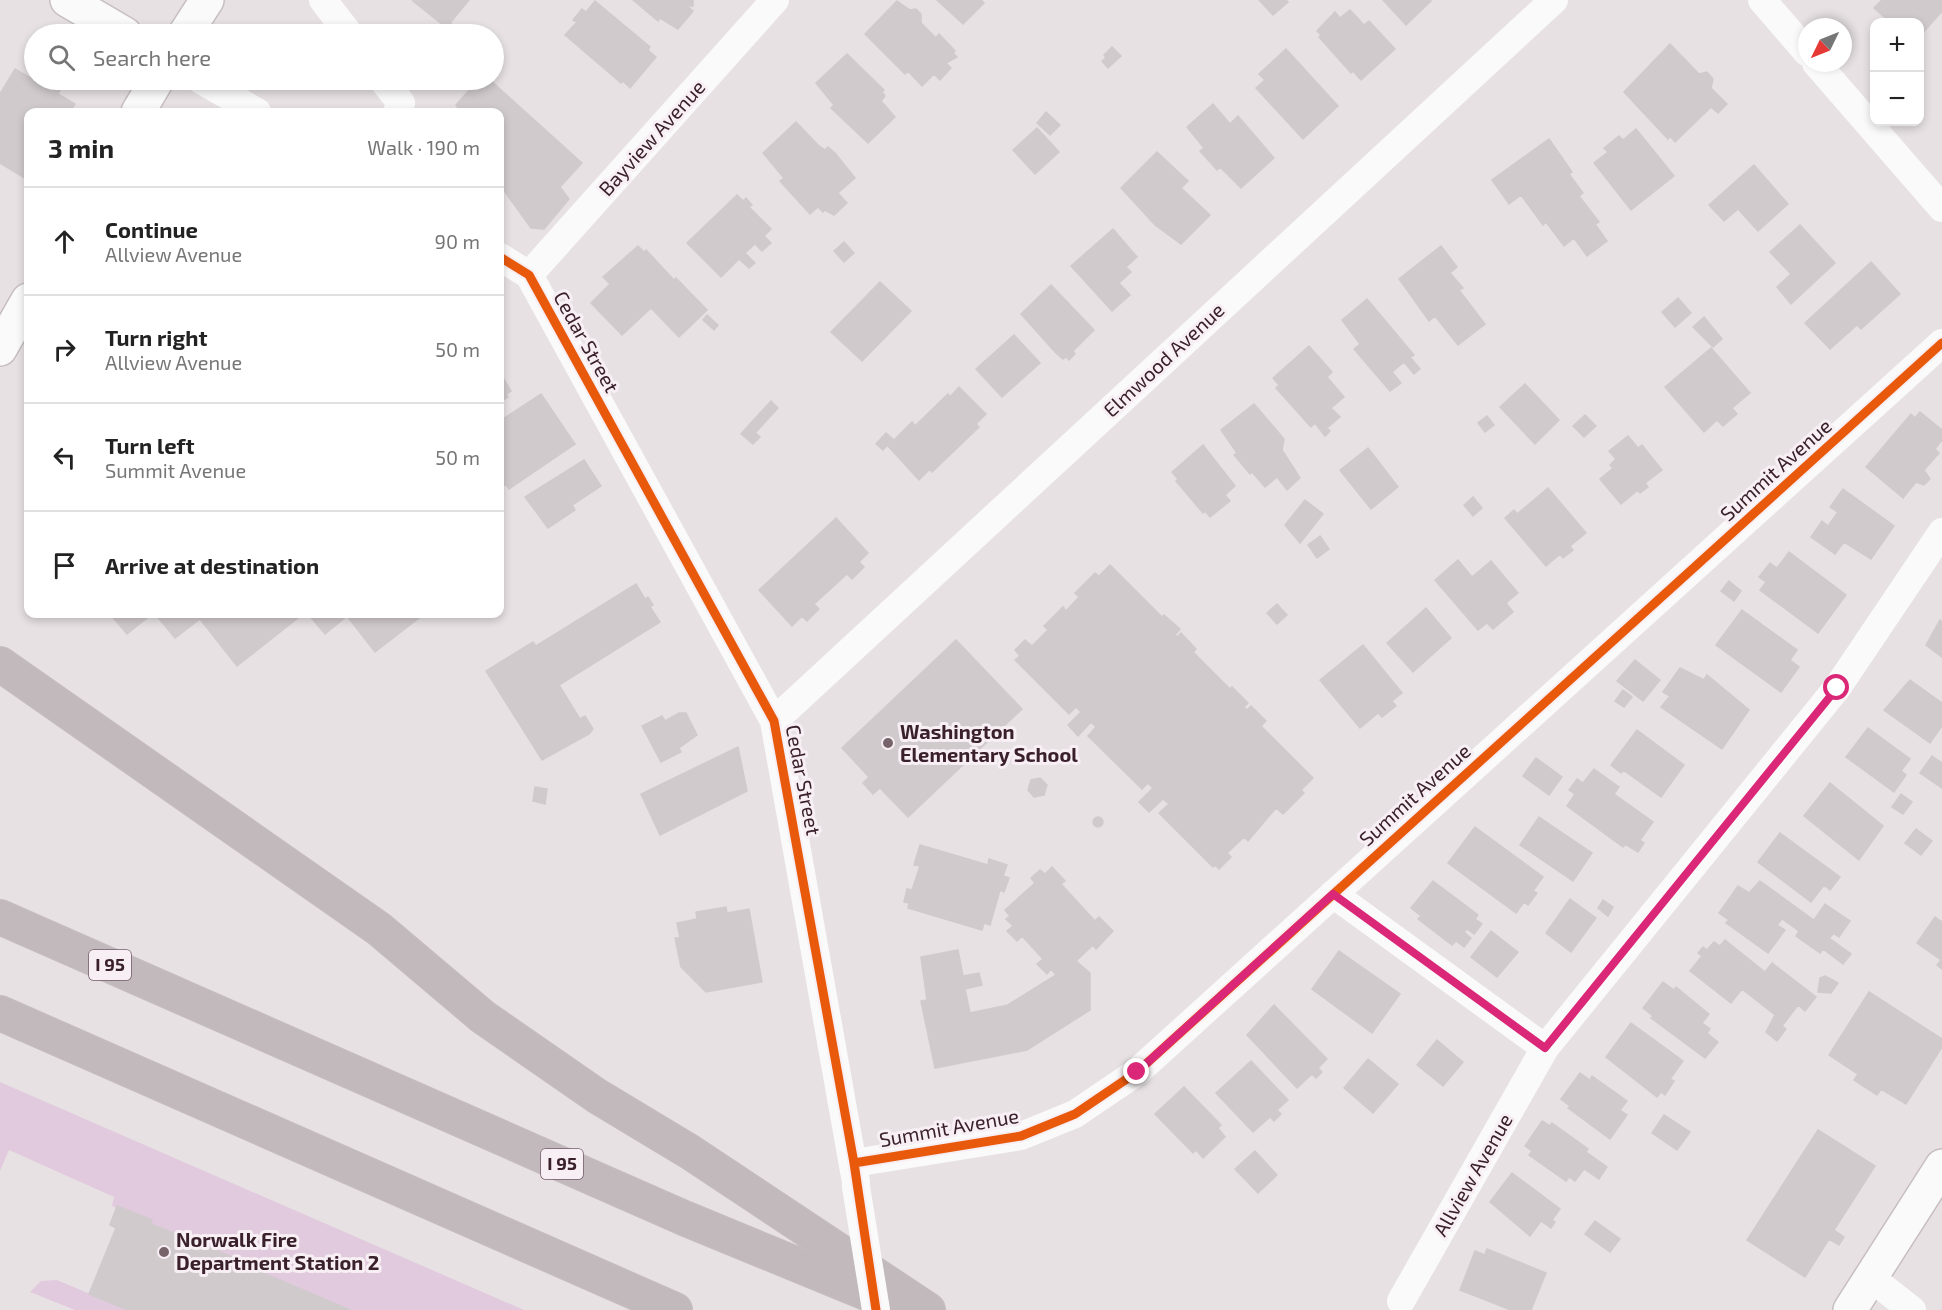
<!DOCTYPE html>
<meta charset="utf-8">
<style>
body{margin:0;font-family:"Exo 2",sans-serif;background:#f2f2f2;color:#222}
.controls{position:absolute;right:18px;top:18px;display:grid;overflow:hidden;border-radius:12px;box-shadow:0 3px 9px #0003}
.controls button{width:54px;height:54px;display:grid;place-items:center;padding:0;border:0;border-bottom:2px solid #e0e0e0;background:#fff;color:#222;font:30px sans-serif}
.compass{position:absolute;left:1798px;top:18px;width:54px;height:54px;border-radius:50%;background:#fff;box-shadow:0 3px 9px #0003;rotate:227deg}
.stop{position:absolute;width:18px;height:18px;margin:-14px;border:4px solid #db2777;border-radius:50%;background:#fff}
.stop.end{background:#db2777;border-color:#fff;box-shadow:0 2px 6px #0008}
.list{margin:0;padding:0;list-style:none}
h2{display:flex;justify-content:space-between;align-items:center;height:78px;margin:0;padding:0 24px;font-size:26px}
h2 small{font-size:20px;font-weight:400;color:#767676}
.list li{display:grid;grid-template-columns:39px 1fr auto;gap:18px;align-items:center;box-sizing:border-box;height:108px;padding:0 24px;border-top:2px solid #e0e0e0}
.list b{display:block;font-size:22px;white-space:nowrap}
.list p{margin:0;font-size:20px;white-space:nowrap;color:#767676}
.list em{font-size:20px;font-style:normal;color:#767676}
.icon{flex:none;width:33px;height:33px;fill:none;stroke:currentColor;stroke-width:2;stroke-linecap:round;stroke-linejoin:round}
.map{position:relative;flex:none;width:1942px;height:1310px;overflow:hidden}
.search{position:absolute;background:#fff;box-shadow:0 3px 9px #0003;left:24px;top:24px;width:480px;height:66px;display:flex;align-items:center;gap:15px;box-sizing:border-box;padding:0 21px;border-radius:33px;color:#767676;font-size:22px}
.panel{position:absolute;background:#fff;box-shadow:0 3px 9px #0003;left:24px;top:108px;width:480px;height:510px;border-radius:12px}
.map>svg:first-child{display:block}
</style>
<div class="map">
<svg width="1942" height="1310" viewBox="0 0 1942 1310">
<rect width="100%" height="100%" fill="#e7e1e4"/>
<path fill="#e1cadd" d="M0 1082 524 1310H351L256 1273 257 1269 147 1225 148 1221 112 1206 114 1197 9 1150 0 1171Z
M57 1280 128 1310H75L30 1292 41 1281Z"/>
<path fill="#d0cacd" stroke="#d0cacd" stroke-width="1.5" d="M469 0 450 23 453 25 449 30 413 1Z
M633 0H693V6H687L693 11 678 29 660 18 658 21Z
M937 0H981L984 3 963 24Z
M1259 0H1286L1288 2 1273 15Z
M1383 0H1430L1431 1 1406 25Z
M1882 0H1942V11L1920 36V22H1890L1874 8Z
M595 1 650 47 648 50 656 57 630 88 623 81 621 83 565 35 577 22 573 20 582 9 586 12Z
M897 1 910 10 916 9 921 14V23L936 38 939 34 955 51 953 53 957 57 946 63 951 68 940 80 934 74 922 86 908 71 905 74 865 34Z
M1350 10 1364 25 1369 21 1395 49 1361 80 1353 71 1351 73 1319 37 1321 35 1317 31 1335 12 1340 18Z
M1670 44 1699 74 1707 72 1713 79 1711 88 1727 104 1718 113 1711 107 1675 142 1670 136 1668 139 1624 92Z
M1112 47 1121 56 1108 68 1102 61 1106 58 1104 55Z
M1286 49 1338 106 1303 139 1256 88 1265 80 1259 74Z
M847 54 884 90 882 92 885 96 881 101 895 117 868 143 831 108 834 105 816 83Z
M15 69 32 79 34 75V80H46L61 88 58 94 75 104 70 112H28V180L0 163V94Z
M478 80H490L582 163 560 187 569 199 544 229 531 228 500 185V112H461L456 105Z
M1213 104 1230 124 1238 116 1274 158 1241 188 1220 167 1217 170 1200 151 1204 148 1187 127Z
M1046 112 1060 125 1050 135 1037 123Z
M796 122 818 145 825 150 828 147 835 153 855 178 839 192 836 191 847 203 834 215 825 210 823 212 818 207 810 214 780 181 784 178 763 153Z
M1037 128 1059 152 1035 174 1013 150Z
M1636 129 1674 176 1631 210 1594 163 1608 152 1604 148 1619 136 1623 140Z
M1549 139 1572 172 1569 174 1583 193 1579 196 1599 222 1595 224 1607 241 1587 256 1574 238 1564 246 1546 222 1543 225 1521 195 1509 204 1492 180Z
M1157 152 1188 181 1181 188 1210 215 1181 244 1155 225 1121 188Z
M1754 165 1788 204 1758 231 1738 209 1724 221 1709 205Z
M737 195 743 201 746 198 752 205 749 207 771 229 764 236 771 243 762 251 755 244 745 253 755 263 749 268 739 259 721 277 687 243Z
M1800 225 1835 263 1791 304 1777 287 1791 274 1770 252Z
M1113 229 1137 257 1126 267 1131 272 1119 283 1130 295 1112 311 1071 266Z
M844 242 854 253 844 262 834 251Z
M638 246 644 252 646 250 674 280 676 278 707 310 679 337 651 308 622 335 591 303 610 284 603 277Z
M1441 246 1457 267 1450 273 1463 288 1459 290 1485 324 1458 345 1435 316 1429 321 1399 279Z
M1871 262 1900 294 1861 329 1857 325 1830 349 1805 323Z
M880 282 911 311 862 361 831 332Z
M1051 285 1094 330 1073 351 1075 354 1069 360 1066 357 1063 359 1055 352 1021 314Z
M1678 298 1691 313 1675 327 1662 312Z
M1367 299 1414 355 1410 357 1420 369 1414 374 1404 362 1392 372 1401 383 1390 391 1354 349 1360 344 1342 320Z
M707 315 718 325 714 330 703 320Z
M1704 317 1722 339 1713 347 1693 327Z
M1014 335 1040 363 1002 397 976 369Z
M1309 346 1332 372 1327 377 1344 397 1331 408 1340 417 1327 428 1330 431 1325 436 1315 423 1311 427 1276 388 1279 385 1273 378Z
M1711 348 1750 393 1732 408 1737 414 1723 426 1717 420 1704 432 1665 387Z
M500 373 511 391 506 394 508 397 500 402Z
M1525 384 1559 420 1535 444 1500 407Z
M959 387 986 414 976 424 979 427 932 472 930 469 919 480 888 446 912 422 915 426 948 394 950 397Z
M541 394 575 444 509 489 506 484 500 489V421Z
M771 401 778 408 756 432 749 425Z
M1254 404 1284 439 1282 450 1300 478 1287 490 1277 477 1265 487 1252 472 1250 474 1234 455 1237 453 1221 430Z
M1920 412 1942 430V440L1935 449 1939 453 1924 470 1930 479 1924 485 1916 482 1903 498 1866 467 1911 414 1915 418Z
M1585 415 1596 426 1584 437 1573 426Z
M1487 416 1494 425 1485 432 1478 423Z
M748 426 760 437 753 444 741 434Z
M886 433 893 439 883 450 876 444Z
M1628 436 1638 448 1642 445 1662 470 1645 483 1648 487 1640 493 1638 490 1621 504 1600 479 1613 468 1610 465 1616 459 1609 451Z
M1203 445 1235 486 1225 495 1230 501 1210 517 1205 511 1203 513 1176 481 1178 479 1172 472Z
M1368 448 1398 487 1371 509 1340 470Z
M584 460 601 486 572 505 575 510 548 528 525 497Z
M1548 488 1586 533 1570 546 1573 550 1563 558 1560 554 1546 566 1505 518 1514 510 1517 514Z
M1843 489 1894 526 1871 559 1844 542 1835 554 1811 537 1822 521 1828 526 1838 512 1830 507Z
M1473 497 1482 508 1473 516 1464 505Z
M1305 500 1323 514 1300 543 1285 525Z
M836 518 868 553 859 562 864 567 852 579 847 574 814 604 819 609 807 621 802 616 792 626 759 590Z
M1320 536 1329 549 1317 558 1308 545Z
M1789 552 1846 595 1818 633 1760 590 1766 582 1759 577 1770 563 1777 568Z
M1458 560 1472 577 1491 561 1518 593 1506 603 1513 612 1493 629 1487 623 1478 630 1435 580Z
M1110 565 1162 617 1164 615 1180 629 1175 635 1177 637 1181 633 1196 649 1193 652 1230 689 1232 687 1248 703 1244 707 1247 710 1251 706 1266 721 1261 726 1313 778 1301 790 1304 793 1283 814 1276 808 1248 841 1244 837 1227 853 1231 857 1219 869 1215 865 1213 867 1159 813 1169 804 1163 799 1149 812 1139 802 1153 788 1148 783 1142 789 1088 736 1096 727 1091 722 1078 736 1068 725 1081 712 1076 707 1069 714 1015 660 1020 656 1015 650 1025 640 1032 646 1048 630 1044 626 1063 607 1066 611 1079 597 1075 593 1095 573 1099 576Z
M1729 581 1741 591 1734 601 1721 591Z
M636 584 645 599 648 597 653 605 650 607 660 622 559 685 580 719 585 716 593 729 589 734 542 760 486 671 533 642 536 646Z
M1277 604 1287 615 1277 624 1267 613Z
M1426 608 1451 638 1413 672 1387 643Z
M1742 610 1797 650 1790 660 1799 667 1781 692 1716 645Z
M110 614H152L127 634Z
M155 614H303L237 666 200 619 175 638Z
M308 614H424L375 652 347 616 325 634Z
M1940 620 1942 622V657L1926 645Z
M956 640 1022 709 908 817 880 788 873 794 863 783 869 777 842 748Z
M1363 645 1402 693 1392 701 1396 706 1382 717 1378 713 1360 728 1320 680Z
M1635 660 1660 680 1643 701 1617 681Z
M1680 668 1704 680 1707 675 1749 710 1722 749 1661 707 1670 696 1663 692Z
M1910 680 1942 703V726L1930 743 1884 710Z
M1623 690 1632 697 1624 707 1615 701Z
M679 713H686L697 735 679 748 681 752 661 762 642 726 662 716 665 721Z
M1868 728 1910 759 1901 771 1906 775 1894 792 1846 757Z
M1637 730 1684 765 1661 797 1623 770 1621 773 1611 765Z
M738 747 747 791 660 835 641 794Z
M1932 756 1942 763V788L1920 773Z
M1536 758 1562 777 1549 795 1523 776Z
M1594 769 1619 787 1614 794 1653 822 1640 840 1644 843 1638 852 1625 844 1623 847 1567 806 1575 794 1569 790 1577 779 1583 783Z
M1040 778 1047 785 1044 795 1034 797 1028 790 1031 780Z
M1830 783 1883 826 1859 860 1804 816Z
M535 787 547 789 545 804 533 801Z
M1901 794 1912 802 1903 814 1892 807Z
M1539 817 1592 853 1573 881 1520 845Z
M1093 822a5 5 0 1 1 10 0a5 5 0 1 1-10 0Z
M1475 827 1543 877 1533 891 1537 893 1528 905 1524 902 1516 913 1448 863Z
M1916 829 1932 841 1921 855 1905 843Z
M1780 833 1840 877 1830 890 1824 885 1811 902 1758 862Z
M920 845 988 865 989 859 1007 865 1003 876 1009 878 1004 892 1000 890 990 925 984 923 982 930 908 908 909 903 904 902 907 889 912 890 920 866 914 865Z
M1052 867 1065 881 1061 884 1095 921 1099 917 1113 931 1096 949 1093 945 1076 961 1090 973V1010L1027 1050 935 1068 921 1001 927 1000 921 957 958 950 963 976 979 973 982 985 965 989 970 1013 1008 1005 1056 975 1051 969 1047 974 1037 964 1043 959 1022 936 1017 941 1007 931 1013 926 1006 919 1010 916 1005 910 1035 883 1031 878 1040 870 1045 874Z
M1433 881 1478 915 1475 919 1482 924 1474 934 1467 929 1464 932 1471 938 1464 947 1456 941 1452 945 1418 919 1421 916 1411 908Z
M1760 881 1833 934 1829 938 1851 954 1843 964 1823 949 1820 953 1796 936 1799 931 1782 919 1777 925 1785 930 1768 953 1726 923 1729 920 1719 913 1738 886 1749 893Z
M1570 899 1596 918 1571 952 1546 933Z
M1603 900 1613 907 1608 916 1598 908Z
M1825 904 1850 921 1839 937 1814 920Z
M726 907 727 913 749 909 762 982 706 992 681 967 675 938H680L677 923 697 919 696 912Z
M1935 917 1942 922V969L1937 965 1941 960 1917 943Z
M1491 931 1518 952 1497 977 1471 957Z
M1725 940 1765 972 1772 963 1816 997 1805 1011 1798 1005 1782 1026 1786 1029 1777 1041 1766 1032 1775 1015 1742 989 1731 1003 1690 971 1702 956 1698 953 1703 947 1707 950 1714 942 1720 946Z
M1339 951 1400 994 1372 1033 1312 989Z
M1825 976 1838 983 1831 993 1818 992 1820 978Z
M1663 982 1674 990 1676 987 1709 1014 1702 1023 1710 1029 1707 1033 1718 1042 1705 1058 1651 1018 1653 1016 1643 1008Z
M1869 992 1942 1039V1047L1906 1104 1881 1089 1877 1095 1854 1080 1858 1074 1829 1055Z
M1274 1005 1327 1059 1318 1068 1322 1072 1316 1078 1312 1074 1297 1088 1247 1035Z
M1631 1023 1683 1061 1670 1079 1674 1081 1665 1095 1661 1092 1657 1097 1606 1057Z
M1437 1040 1463 1062 1443 1086 1417 1065Z
M1368 1059 1398 1084 1373 1113 1344 1088Z
M1251 1061 1288 1100 1277 1110 1281 1114 1274 1121 1270 1117 1253 1132 1216 1093Z
M1580 1073 1590 1080 1592 1076 1627 1101 1620 1110 1627 1115 1610 1139 1568 1108 1570 1106 1561 1099Z
M1184 1087 1221 1125 1218 1128 1225 1137 1203 1158 1196 1150 1193 1153 1155 1114Z
M1664 1115 1690 1132 1677 1150 1652 1133Z
M1542 1121 1550 1126 1552 1123 1588 1149 1586 1152 1607 1167 1599 1179 1584 1169 1575 1181 1569 1177 1566 1181 1529 1155 1532 1151 1525 1146Z
M1818 1130 1875 1166 1834 1230 1844 1237 1839 1245 1829 1239 1805 1277 1747 1240Z
M1255 1151 1277 1175 1258 1193 1235 1169Z
M1512 1173 1560 1209 1552 1220 1555 1222 1551 1228 1541 1221 1530 1236 1490 1202Z
M117 1206 152 1220 151 1224 257 1267 256 1270 350 1310H128L89 1294 116 1228 110 1225Z
M1595 1221 1620 1239 1610 1252 1585 1234Z
M1487 1249 1546 1273 1531 1310H1511L1460 1290 1475 1251 1485 1255Z"/>
<g fill="none" stroke-linecap="round" stroke-linejoin="round">
<g stroke="#c7bec2" stroke-width="36">
<path id="secondary" d="M67 0 125 34
M185 34 207 0
M138 112 157 80
M0 349 28 300
M1850 1310 1942 1166"/>
</g>
<g stroke="#c4bbbf" stroke-width="36">
<path id="highway" d="M0 664 379 929 483 1017 597 1096 690 1152 928 1310
M0 917 684 1218 893 1304
M0 1013 675 1310"/>
</g>
<path stroke="#fbfafb" stroke-width="28" d="M323 0 349 34
M1762 0 1807 52
M1816 63 1942 208
M201 80 257 112
M383 80 401 103 397 112
M500 257 529 275 774 721 856 1182
M529 275 775 0
M774 721 1554 0
M1333 894 1545 1048
M854 1163 1021 1136 1075 1114 1137 1072 1942 343
M1871 1278 1912 1310
M1401 1301 1545 1048 1837 688 1942 532"/>
<use href="#secondary" stroke="#fbfafb" stroke-width="33"/>
<use href="#highway" stroke="#c1b9bc" stroke-width="33"/>
<path stroke="#fbfafb" stroke-width="28" d="M856 1187 876 1310"/>
<g stroke="#f7eff4" stroke-width="13">
<path id="cycleway" d="M500 257 529 275 774 721 854 1163 876 1310
M854 1163 1021 1136 1075 1114 1137 1072 1942 343"/>
</g>
<use href="#cycleway" stroke="#e8590c" stroke-width="9"/>
</g>
<g fill="none" stroke-linecap="round" stroke-linejoin="round">
<path stroke="#db2777" stroke-width="8" d="M1137 1072 1333 894 1545 1048 1837 688"/>
</g>
<g fill="#77646b" stroke="#f7eff4" stroke-width="2">
<circle cx="888" cy="743" r="6"/>
<circle cx="164" cy="1252" r="6"/>
</g>
<g text-anchor="middle" stroke-width="6" stroke-linejoin="round" paint-order="stroke">
<g fill="#f7eff4" stroke="#735e67" stroke-width="1.5">
<rect x="89" y="950" width="42" height="30" rx="4.5"/>
<rect x="541" y="1149" width="42" height="30" rx="4.5"/>
</g>
<g font-size="18" font-weight="bold" fill="#3a202a">
<text x="110" y="971">I 95</text>
<text x="562" y="1170">I 95</text>
</g>
<g font-size="20" fill="#3a202a" stroke="#f7eff4">
<text transform="translate(652 138) rotate(-48)" y="7">Bayview Avenue</text>
<text transform="translate(586 342) rotate(61)" y="7">Cedar Street</text>
<text transform="translate(1164 360) rotate(-43)" y="7">Elmwood Avenue</text>
<text transform="translate(1776 470) rotate(-42)" y="7">Summit Avenue</text>
<text transform="translate(803 780) rotate(79)" y="7">Cedar Street</text>
<text transform="translate(1415 795) rotate(-42)" y="7">Summit Avenue</text>
<text transform="translate(949 1128) rotate(-10)" y="7">Summit Avenue</text>
<text transform="translate(1473 1175) rotate(-60)" y="7">Allview Avenue</text>
</g>
<g font-size="20" font-weight="bold" fill="#3a202a" stroke="#f7eff4" text-anchor="start">
<text x="900" y="739">Washington<tspan x="900" dy="23">Elementary School</tspan></text>
<text x="176" y="1247">Norwalk Fire<tspan x="176" dy="23">Department Station 2</tspan></text>
</g>
</g>
</svg>
<div class="controls">
<button>+</button>
<button>−</button>
</div>
<svg class="compass" viewBox="-18 -18 36 36"><path d="M0-13l5 13h-10z" fill="#e53935"/><path d="M0 13l5-13h-10z" fill="#767676"/></svg>
<div class="stop" style="left:1837px;top:688px"></div>
<div class="stop end" style="left:1137px;top:1072px"></div>
<div class="search"><svg class="icon" aria-label="search" viewBox="0 0 24 24"><circle cx="10" cy="10" r="6"/><path d="M15 15l6 6"/></svg>Search here</div>
<section class="panel">
<h2>3 min<small>Walk · 190 m</small></h2>
<ul class="list">
<li><svg class="icon" aria-label="ahead" viewBox="0 0 24 24"><path d="M12 20V5M6 11l6-6 6 6"/></svg><div><b>Continue</b><p>Allview Avenue</p></div><em>90 m</em></li>
<li><svg class="icon" aria-label="right" viewBox="0 0 24 24"><path d="M7 20v-9h11M14 6l5 5-5 5"/></svg><div><b>Turn right</b><p>Allview Avenue</p></div><em>50 m</em></li>
<li><svg class="icon" aria-label="left" viewBox="0 0 24 24"><path d="M17 20v-9H6M10 6l-5 5 5 5"/></svg><div><b>Turn left</b><p>Summit Avenue</p></div><em>50 m</em></li>
<li><svg class="icon" aria-label="arrive" viewBox="0 0 24 24"><path d="M6 21V4h12l-3 4 3 4H6"/></svg><div><b>Arrive at destination</b></div></li>
</ul>
</section>
</div>
